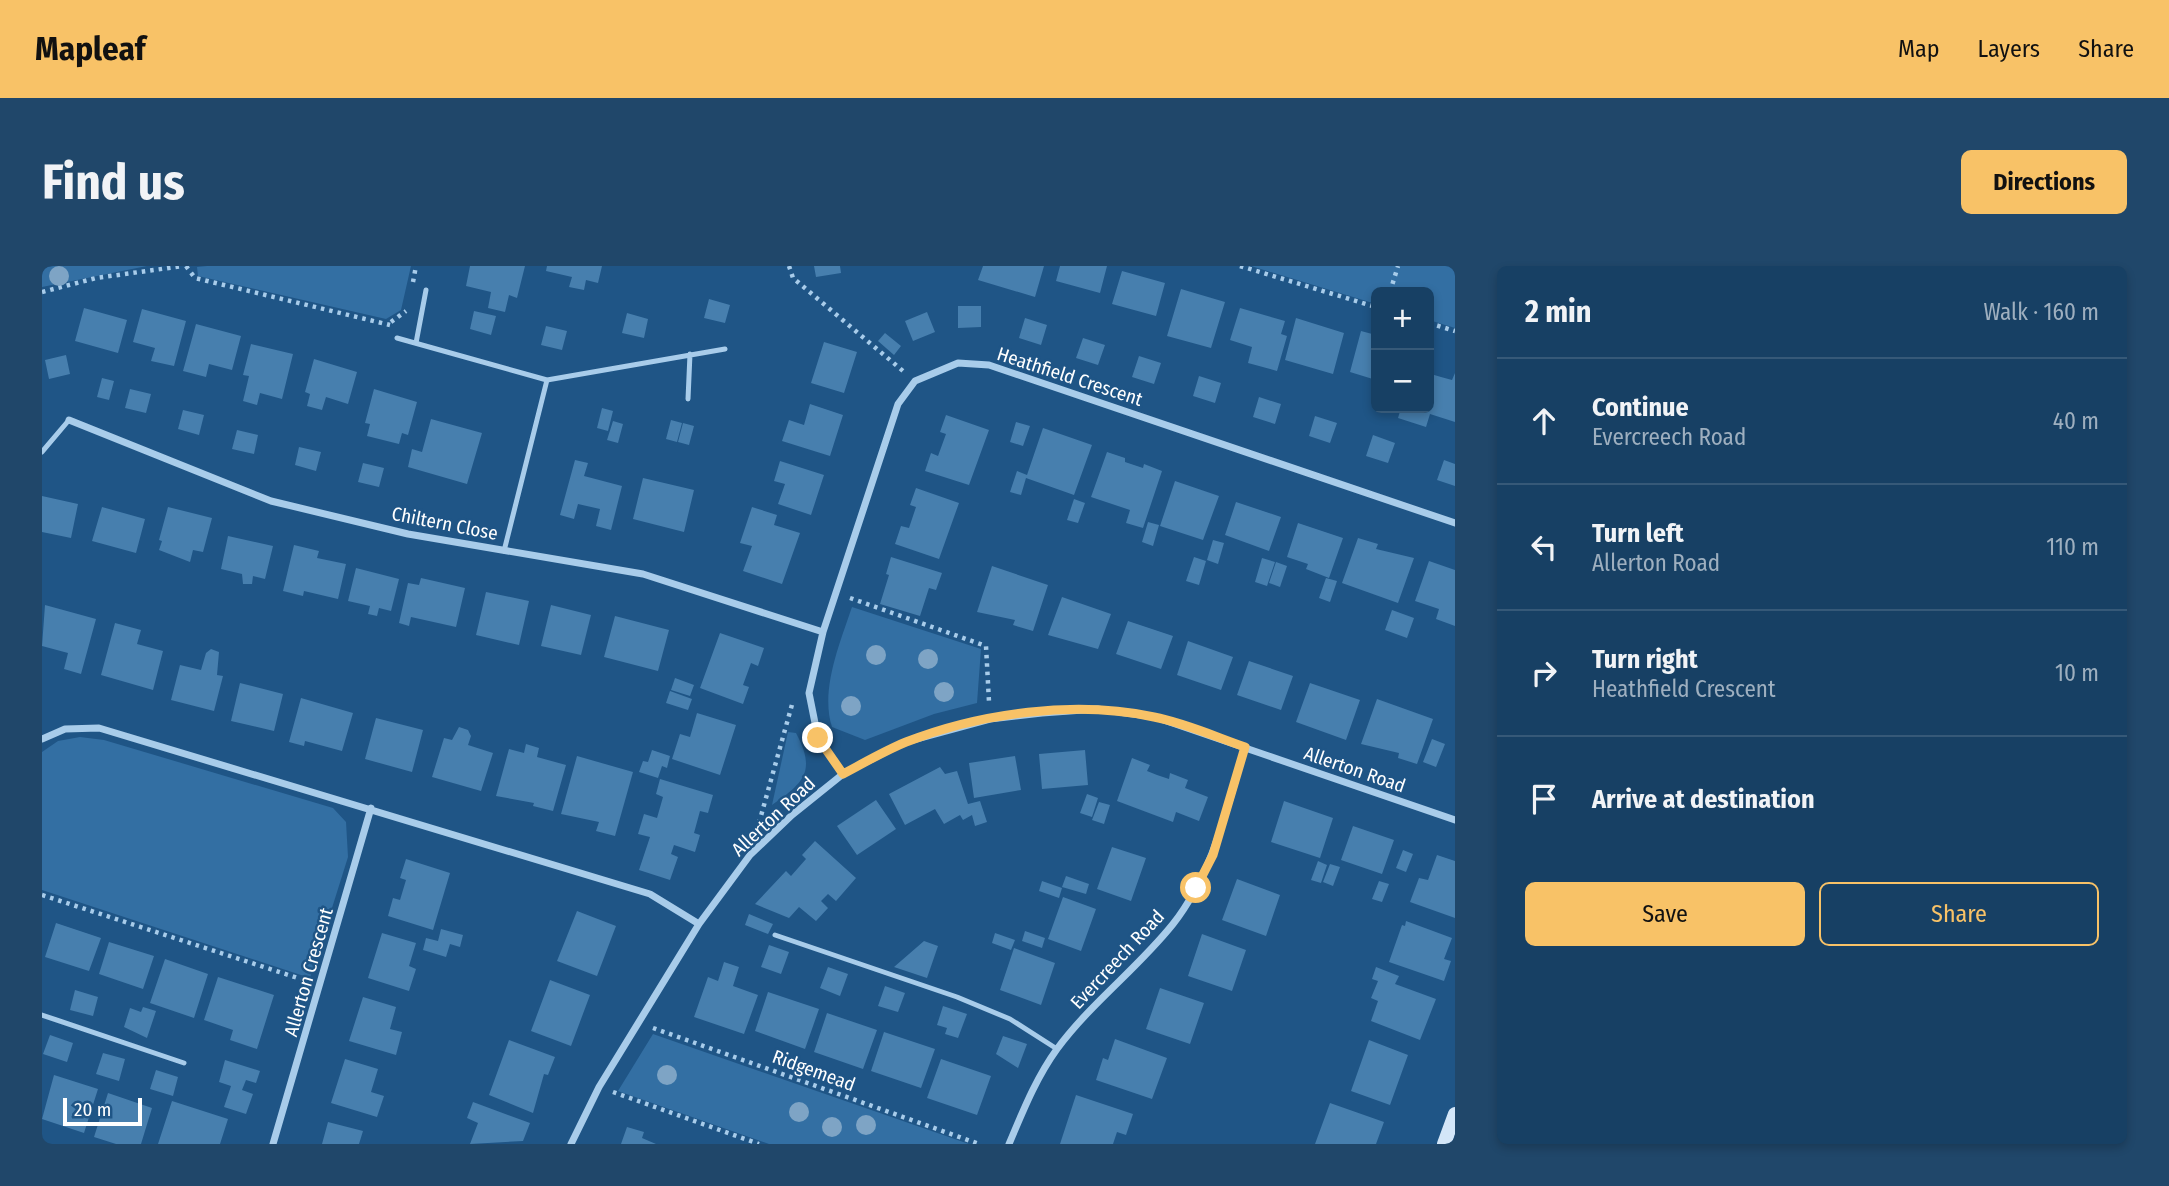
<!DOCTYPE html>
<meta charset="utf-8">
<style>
body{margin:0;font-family:"Fira Sans Condensed",sans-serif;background:#20476a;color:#f1f3f6}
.controls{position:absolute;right:21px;top:21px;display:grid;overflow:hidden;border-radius:10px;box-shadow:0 4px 10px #0003}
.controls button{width:63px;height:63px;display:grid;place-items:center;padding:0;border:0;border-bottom:2px solid #365978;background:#174064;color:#f1f3f6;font:35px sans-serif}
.scale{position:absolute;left:21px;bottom:18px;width:79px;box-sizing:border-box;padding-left:7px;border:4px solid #fff;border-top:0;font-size:19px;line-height:24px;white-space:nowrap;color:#fff;-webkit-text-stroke:5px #1f5586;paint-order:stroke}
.stop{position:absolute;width:21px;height:21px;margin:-16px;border:5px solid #f8c267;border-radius:50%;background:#fff}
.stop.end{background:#f8c267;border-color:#fff;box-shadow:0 2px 7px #0008}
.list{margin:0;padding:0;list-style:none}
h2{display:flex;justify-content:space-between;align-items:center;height:91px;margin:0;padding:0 28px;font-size:30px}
h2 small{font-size:23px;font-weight:400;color:#9eafbf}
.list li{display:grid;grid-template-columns:46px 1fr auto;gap:21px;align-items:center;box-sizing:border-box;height:126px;padding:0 28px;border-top:2px solid #365978}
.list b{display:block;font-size:26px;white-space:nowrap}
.list p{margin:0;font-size:23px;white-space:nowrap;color:#9eafbf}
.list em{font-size:23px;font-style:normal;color:#9eafbf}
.actions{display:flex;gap:14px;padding:21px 28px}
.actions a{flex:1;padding:16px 0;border:2px solid #f8c267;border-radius:10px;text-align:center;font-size:24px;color:#f8c267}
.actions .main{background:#f8c267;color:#111}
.icon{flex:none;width:38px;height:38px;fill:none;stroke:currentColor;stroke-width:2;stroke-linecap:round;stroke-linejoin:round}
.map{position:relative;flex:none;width:1413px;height:878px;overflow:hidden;border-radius:10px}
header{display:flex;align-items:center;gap:42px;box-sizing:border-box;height:98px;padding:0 35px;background:#f8c267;color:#111}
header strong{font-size:33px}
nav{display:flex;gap:38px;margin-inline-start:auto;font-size:24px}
.intro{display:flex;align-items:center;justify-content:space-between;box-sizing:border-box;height:168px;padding:0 42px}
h1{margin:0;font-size:49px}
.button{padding:18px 32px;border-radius:10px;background:#f8c267;color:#111;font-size:24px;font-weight:700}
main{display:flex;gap:42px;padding:0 42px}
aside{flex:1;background:#174064;border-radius:10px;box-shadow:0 4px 10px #0003}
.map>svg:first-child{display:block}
</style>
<header>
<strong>Mapleaf</strong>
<nav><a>Map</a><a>Layers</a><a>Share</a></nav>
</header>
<div class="intro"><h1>Find us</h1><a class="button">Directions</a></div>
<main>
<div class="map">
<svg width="1413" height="878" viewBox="0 0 1413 878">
<rect width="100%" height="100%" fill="#1f5586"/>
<path fill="#336fa3" d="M12 0H105L0 21V2Z
M165 0H369L359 44 344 53 156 10 155 1Z
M1209 0H1413V62L1387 54V26H1334V38Z
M810 341 939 383 935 437 892 448 823 474 790 461C778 424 798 377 810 341Z
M746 466 754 467C775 506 761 517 730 539Z
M38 471 62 474 291 542 304 556 306 591 268 712 0 624V486L16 475Z
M611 768 927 878H727L576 825Z"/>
<path fill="#477fae" d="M428 0H483L475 32 467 29 463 46 446 42 449 26 424 20Z
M505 0H560L556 17 544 14 542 24 527 21 530 11 504 5Z
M772 0H798L799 7 774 11Z
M941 0H1002L993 31 936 14Z
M1018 0H1065L1058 27 1014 15Z
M1080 5 1123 17 1114 50 1070 38Z
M1139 23 1183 36 1169 82 1125 70Z
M667 33 688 39 683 57 662 52Z
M916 40H939V61L916 62Z
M42 42 85 54 76 87 33 75Z
M1198 42 1243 55 1239 68 1245 70 1235 105 1206 97 1210 81 1188 74Z
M100 43 144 55 132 100 109 95 113 82 91 76Z
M432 45 454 50 449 69 428 63Z
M885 46 893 66 871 75 863 55Z
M585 47 606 53 602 72 580 67Z
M983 52 1005 59 999 79 977 72Z
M1254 52 1302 67 1291 108 1243 94Z
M154 58 199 70 190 104 167 98 164 111 141 105Z
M504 60 525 65 520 84 499 79Z
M1319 65 1334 69V114L1308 106Z
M843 67 859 80 852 89 836 75Z
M1041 72 1063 79 1056 99 1034 92Z
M782 76 815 86 802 127 769 117Z
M209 78 251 88 240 133 218 127 215 139 201 135 207 110 201 109Z
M24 89 28 108 7 113 3 94Z
M1097 90 1119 97 1112 118 1090 111Z
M272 93 315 106 306 138 284 131 280 144 265 140 268 128 263 126Z
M1387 99 1391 100 1389 108 1399 111 1410 114 1413 107V156L1388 148 1384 161 1356 152 1359 142H1387Z
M1157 110 1179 117 1173 137 1151 130Z
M60 112 72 115 67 134 55 131Z
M88 123 109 128 104 147 83 142Z
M332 123 375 136 366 169 360 167 357 178 325 170 328 158 323 157Z
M1217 131 1239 138 1233 158 1211 151Z
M768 138 801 149 788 190 740 175 747 154 762 159Z
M560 142 571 145 566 165 555 162Z
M141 144 162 149 157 169 136 163Z
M904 149 947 164 927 219 883 205 889 187 896 190 904 168 898 166Z
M1273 150 1295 157 1288 177 1267 170Z
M389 153 440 167 425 218 366 201 370 183 380 186Z
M629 154 640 157 635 176 624 173Z
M571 155 581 158 576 177 565 174Z
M974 156 988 160 981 180 968 176Z
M641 157 652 160 647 179 636 176Z
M1001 162 1050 179 1032 229 984 212 979 229 968 226 975 205 985 209Z
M195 164 216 169 212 188 190 183Z
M1331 169 1353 177 1346 197 1324 190Z
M257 181 279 186 274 205 253 199Z
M1065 186 1083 192V196L1101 202 1102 198 1120 205 1101 262 1084 257 1088 244 1049 231Z
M533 194 546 197 542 210 580 220 569 264 554 260 558 243 536 238 532 253 518 249Z
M1402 194 1413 198V220L1395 214Z
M738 195 782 209 769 249 736 238 743 218 732 215Z
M321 197 342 202 337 221 316 216Z
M601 212 652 224 642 266 591 253Z
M1133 215 1177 230 1161 274 1118 260Z
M874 222 917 237 897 293 853 278 859 260 867 262 874 241 868 239Z
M0 230 36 238 29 272 0 266Z
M1032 233 1043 237 1036 257 1025 254Z
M1194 236 1239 251 1227 285 1183 269Z
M60 241 103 253 94 287 50 275Z
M126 241 170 252 161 286 151 284 148 296 117 284 120 275 117 274Z
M710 241 735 249 732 259 758 267 740 318 701 305 710 280 698 277Z
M1106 256 1117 259 1111 280 1100 276Z
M1256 257 1301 272 1287 312 1264 303 1266 298 1245 291Z
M186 270 231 280 223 313 211 310 210 318H201L200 308 179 303Z
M1316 272 1336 278 1334 283 1372 292 1356 337 1300 317Z
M1171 274 1182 277 1176 298 1165 294Z
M252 279 277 285 275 292 304 298 296 333 262 325 261 330 241 325Z
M849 291 900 307 894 324 887 322 878 350 838 338 847 309 844 308Z
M1152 291 1164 295 1157 319 1144 315Z
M1220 292 1233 296 1225 320 1213 316Z
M1387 295 1413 304V360L1394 353 1397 343 1373 335Z
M1234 296 1245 300 1238 321 1227 317Z
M950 300 1006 319 991 365 971 359 973 354 935 346Z
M314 302 357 313 349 345 337 342 335 350 326 348 328 340 306 335Z
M379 312 423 322 414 361 369 351 367 360 357 357 366 317 377 319Z
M1284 312 1295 315 1288 336 1277 332Z
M444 326 487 335 477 379 434 369Z
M1020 331 1069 348 1056 383 1006 369Z
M3 339 54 353 39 408 22 403 26 387 0 380Z
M509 339 549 349 539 389 499 380Z
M1350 344 1372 352 1365 372 1343 364Z
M573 350 627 364 616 405 562 391Z
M1086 355 1131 370 1119 403 1074 388Z
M73 357 99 364 95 378 121 385 111 424 59 409Z
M678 367 722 382 716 400 709 397 701 419 707 421 701 438 658 422Z
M1146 375 1191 391 1179 424 1135 409Z
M169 383 177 386 175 409 181 410 172 445 129 434 138 399 159 404 164 387Z
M1207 395 1251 410 1239 444 1195 429Z
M633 412 652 419 648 430 629 424Z
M198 417 241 428 232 465 189 455Z
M1268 417 1318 434 1304 474 1254 456Z
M628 425 650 433 646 444 624 437Z
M259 432 311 447 300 485 263 475 262 480 247 476Z
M1335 433 1391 453 1375 498 1356 492 1357 487 1319 478Z
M655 447 694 459 678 509 630 493 638 468 648 471Z
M334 452 381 464 370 506 323 493Z
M417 461 426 464 429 470 426 479 451 487 439 525 390 511 402 472 410 474Z
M1390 473 1403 478 1394 501 1381 496Z
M484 478 497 482 495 491 524 499 511 545 491 540 492 537 454 530 467 483 482 487Z
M610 484 628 490 625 502 620 500 616 512 597 506 601 495 606 496Z
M1043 484 1046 519 1000 523 997 488Z
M535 490 591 506 573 570 554 565 557 556 519 548Z
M973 490 979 524 932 532 927 497Z
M1090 492 1108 499 1105 505 1115 509 1127 513 1128 507 1146 514 1143 522 1166 531 1157 555 1134 546 1131 556 1075 535Z
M898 501 903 508 915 505 926 538 938 535 945 556 933 560 930 549 921 554 918 549 902 558 893 543 863 559 847 528Z
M618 513 671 529 666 547 658 545 652 567 658 569 653 586 632 579 629 588 636 591 628 614 597 604 608 571 596 568 602 548 615 552 621 531 614 528Z
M1045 528 1056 532 1050 551 1038 547Z
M834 534 854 563 815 589 795 560Z
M1242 535 1291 552 1278 592 1229 576Z
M1057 536 1068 539 1062 558 1050 554Z
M1311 560 1352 574 1340 608 1299 594Z
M773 575 814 612 794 635 786 628 779 635 786 642 774 655 757 641 747 652 713 638 744 605 749 610 764 593 760 589Z
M1070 581 1104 592 1089 635 1055 623Z
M1361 584 1371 588 1364 606 1354 602Z
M1395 589 1413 595V652L1368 636 1377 612 1386 614Z
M364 593 408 607 391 664 346 650 351 632 358 634 364 614 358 612Z
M1276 595 1285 599 1279 617 1269 614Z
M1288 598 1298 601 1291 620 1281 616Z
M1024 610 1047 618 1044 628 1020 621Z
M1195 613 1238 629 1224 670 1180 654Z
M1000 615 1020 622 1017 632 997 625Z
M1337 615 1347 618 1340 636 1330 633Z
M1021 631 1054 643 1039 685 1006 673Z
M535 645 574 660 555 710 515 695Z
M707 648 731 658 726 668 703 659Z
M1364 655 1410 672 1402 693 1409 695 1402 715 1347 696 1360 659 1363 660Z
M14 657 59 672 47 705 3 691Z
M399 663 421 669 418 681 408 678 404 691 381 684 384 672 396 675Z
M983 665 1003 672 1000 682 980 675Z
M340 667 374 677 367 700 374 703 367 725 326 712Z
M953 667 973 674 969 684 950 677Z
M1160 668 1204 684 1190 725 1146 710Z
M882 675 896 680 885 712 852 701Z
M67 676 112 690 101 723 57 708Z
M727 679 747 686 739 708 719 701Z
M972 682 1013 697 999 739 958 724Z
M123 693 166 708 152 752 108 737Z
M682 696 697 701 691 720 716 729 702 768 652 751 666 711 676 715Z
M786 701 806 708 798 730 778 722Z
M1334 701 1357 710 1353 718 1394 733 1378 774 1329 755 1336 735 1329 732 1336 715 1330 713Z
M176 711 232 729 215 783 188 774 191 764 162 754Z
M508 714 548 729 529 780 489 765Z
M843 720 863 727 856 746 836 740Z
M1118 722 1162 737 1148 778 1104 763Z
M33 724 56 731 51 750 28 744Z
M726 726 777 743 763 783 713 765Z
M321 731 354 741 348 763 360 766 354 789 307 775Z
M901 740 925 748 916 772 903 768 905 762 895 759Z
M101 741 114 745 105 772 82 761 88 742 99 746Z
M785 747 835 764 821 803 772 786Z
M842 766 893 783 879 822 829 805Z
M8 769 31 777 25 796 1 788Z
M961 770 985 778 976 802 954 788Z
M1073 773 1125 792 1110 833 1054 814 1061 792 1066 794Z
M467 774 513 791 506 809 502 808 491 847 447 829Z
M1327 774 1366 789 1348 839 1309 825Z
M61 787 83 793 77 815 54 808Z
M303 793 336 803 329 826 342 830 335 851 289 837Z
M899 793 949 810 935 849 885 832Z
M183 794 218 805 214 817 204 814 200 824 211 828 204 848 182 841 189 820 177 816Z
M114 804 136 811 131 830 108 823Z
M12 809 56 823 42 867 0 853Z
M66 827 110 842 99 878H74L52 871Z
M1034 829 1091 848 1084 869 1075 866 1071 878H1018Z
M130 835 186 853 178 878H116Z
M431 836 488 857 481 875 428 878 436 857 425 852Z
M1288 837 1342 856 1334 878H1273Z
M286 856 321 865 317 878H280Z
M585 861 602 866 600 872 614 878H579Z"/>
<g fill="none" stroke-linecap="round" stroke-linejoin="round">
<path stroke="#a8ccea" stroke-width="4.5" stroke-dasharray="3.5 5" stroke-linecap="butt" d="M144 0 153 12 348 59
M747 0 751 12 861 105
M1198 0 1334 41
M371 16 374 0
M0 26 54 12 141 0
M1348 26 1356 0
M349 56 364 45
M1387 57 1413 65
M808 332 944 380 947 436
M717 557 751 435
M0 629 262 714
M611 762 937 878
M571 826 717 878"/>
<path stroke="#a8ccea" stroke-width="5" d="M355 72 505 114 683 83
M374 77 384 24
M646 133 648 88
M0 186 27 154
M462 285 505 114
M733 669 915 731 968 753 1015 783
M0 749 142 797"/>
<path stroke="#a8ccea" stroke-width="7" d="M27 154 229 235 366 268 601 308 781 366
M0 473 23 463 57 462 608 628 657 658
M801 508 776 472 767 427 781 366 856 138 873 115 916 97 947 99 1413 257
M231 878 329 542
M529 878 557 821 657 658 708 589 750 549 801 508 863 476 948 453 1000 447 1055 443 1113 451 1413 554
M967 878C981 845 994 812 1015 783 1049 737 1096 702 1131 658 1171 607 1185 542 1203 481"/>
<path stroke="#d3e6f8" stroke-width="14" d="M1402 878 1413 848"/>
</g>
<g fill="#7ea4c5">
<circle cx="17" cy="10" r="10"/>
<circle cx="834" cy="389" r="10"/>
<circle cx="886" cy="393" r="10"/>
<circle cx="902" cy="426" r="10"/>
<circle cx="809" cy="440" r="10"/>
<circle cx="625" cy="809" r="10"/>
<circle cx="757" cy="846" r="10"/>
<circle cx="824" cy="859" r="10"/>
<circle cx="790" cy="861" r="10"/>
</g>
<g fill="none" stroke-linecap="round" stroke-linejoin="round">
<path stroke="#f8c267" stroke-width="9" d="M776 472 801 508C822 497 842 485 864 476 938 447 1033 434 1112 451 1143 457 1174 471 1203 481L1171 589 1154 622"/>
</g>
<g text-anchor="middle" stroke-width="5" stroke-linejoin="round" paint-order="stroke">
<g font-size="19" fill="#fff" stroke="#1f5586">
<text transform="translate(1028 110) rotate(18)" y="7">Heathfield Crescent</text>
<text transform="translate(403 257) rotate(11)" y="7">Chiltern Close</text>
<text transform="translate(1313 503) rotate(19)" y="7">Allerton Road</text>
<text transform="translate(731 550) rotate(-43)" y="7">Allerton Road</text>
<text transform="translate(1075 693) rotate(-47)" y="7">Evercreech Road</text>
<text transform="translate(266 706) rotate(-74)" y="7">Allerton Crescent</text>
<text transform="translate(772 804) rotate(20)" y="7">Ridgemead</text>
</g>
</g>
</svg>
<div class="controls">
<button>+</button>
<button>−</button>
</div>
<div class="scale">20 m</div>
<div class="stop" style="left:1154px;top:622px"></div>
<div class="stop end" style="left:776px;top:472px"></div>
</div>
<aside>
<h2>2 min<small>Walk · 160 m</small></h2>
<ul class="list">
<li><svg class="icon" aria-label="ahead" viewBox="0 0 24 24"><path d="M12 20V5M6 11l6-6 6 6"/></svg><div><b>Continue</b><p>Evercreech Road</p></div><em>40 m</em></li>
<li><svg class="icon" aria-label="left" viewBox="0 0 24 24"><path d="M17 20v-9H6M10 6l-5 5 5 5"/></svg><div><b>Turn left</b><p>Allerton Road</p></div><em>110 m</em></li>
<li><svg class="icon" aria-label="right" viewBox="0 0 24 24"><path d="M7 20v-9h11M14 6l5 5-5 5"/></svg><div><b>Turn right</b><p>Heathfield Crescent</p></div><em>10 m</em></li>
<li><svg class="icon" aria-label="arrive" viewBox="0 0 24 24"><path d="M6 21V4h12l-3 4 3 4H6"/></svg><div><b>Arrive at destination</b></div></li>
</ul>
<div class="actions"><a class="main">Save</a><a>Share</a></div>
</aside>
</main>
